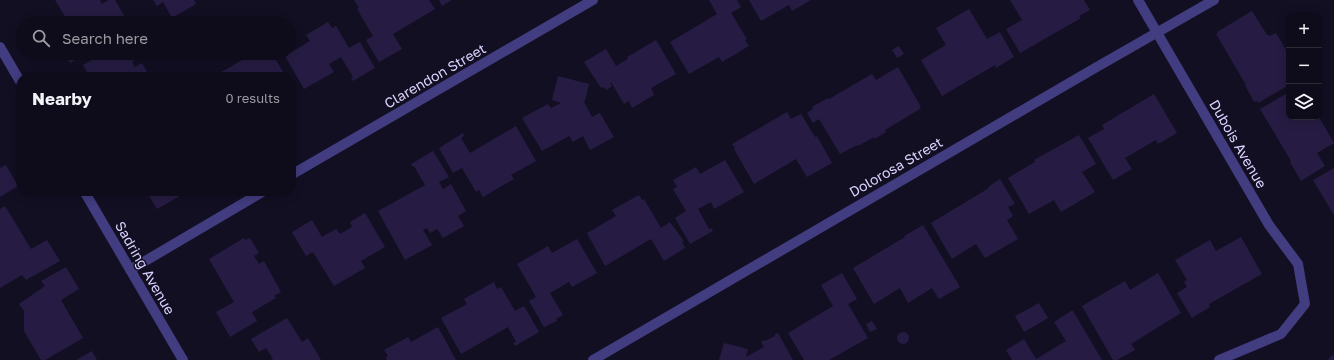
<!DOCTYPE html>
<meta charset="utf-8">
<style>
body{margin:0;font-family:"Golos Text",sans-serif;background:#171423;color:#f1f3f6}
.controls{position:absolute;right:12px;top:12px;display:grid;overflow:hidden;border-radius:8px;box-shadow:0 2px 10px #0003}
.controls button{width:36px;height:36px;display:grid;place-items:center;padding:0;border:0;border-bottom:1px solid #2e2b39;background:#0e0b1a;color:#f1f3f6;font:20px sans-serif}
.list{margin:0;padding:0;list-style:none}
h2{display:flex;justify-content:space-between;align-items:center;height:52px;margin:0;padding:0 16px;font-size:17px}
h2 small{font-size:13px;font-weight:400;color:#9b9ba2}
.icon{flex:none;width:22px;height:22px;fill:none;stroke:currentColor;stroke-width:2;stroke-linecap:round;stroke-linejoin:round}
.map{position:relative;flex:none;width:1334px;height:360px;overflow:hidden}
.search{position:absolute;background:#0e0b1a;box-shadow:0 2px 10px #0003;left:16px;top:16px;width:280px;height:44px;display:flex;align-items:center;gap:10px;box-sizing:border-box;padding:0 14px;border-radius:22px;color:#9b9ba2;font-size:15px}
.panel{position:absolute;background:#0e0b1a;box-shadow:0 2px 10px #0003;left:16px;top:72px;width:280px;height:124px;border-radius:16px}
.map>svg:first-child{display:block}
</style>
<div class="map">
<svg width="1334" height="360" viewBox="0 0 1334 360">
<rect width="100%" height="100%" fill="#130f23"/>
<path fill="#261c43" d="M55 0H100L102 4 109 0H115L128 22 125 23H69Z
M153 0H194L196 4 172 18 163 2 157 6Z
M354 0H429L435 9 393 34 402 49 379 62 366 40 373 36 357 9 359 8Z
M439 0H452L442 6Z
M709 0H737L741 7 731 13 747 39 745 40 749 46 722 62 719 57 689 74 670 42 717 14Z
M749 0H811L792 11 789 5 761 21Z
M1010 0H1084L1090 10 1079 16 1081 18 1020 53 1006 29 1022 20Z
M969 9 987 39 1000 32 1014 57 996 68 995 65 942 96 921 60 946 45 936 28Z
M1252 11 1267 35H1268L1270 36 1276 33 1289 55V85L1258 103 1257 101 1254 102 1245 85H1246L1216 34 1218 33 1217 32Z
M328 22 332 28 336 26 349 48 360 42 375 68 353 81 351 78 353 77 341 57 329 64 334 72 304 89 285 56 310 41 306 35Z
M656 40 676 74 651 88 654 95 632 108 629 101 624 104 611 82 610 83 612 86 606 90 604 87 601 88 584 62 606 49 616 66 628 59 627 57Z
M899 46 904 54 897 58 892 50Z
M64 53H87L70 63Z
M104 53H148L132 62 135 67 142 63 150 77H90L83 65Z
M254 53H272L286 77H213Z
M898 67 921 107 919 108 920 109 885 130 886 132 875 139 874 137 858 146 857 145 840 154 819 119 813 123 807 113 813 109 812 107 828 98 829 99 872 74 876 80Z
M558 76 589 84 585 101 583 100 592 117 600 113 614 137 590 150 583 136 573 142 569 136 542 151 522 118 548 104 551 108 561 103 552 100Z
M291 86 296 94 291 97Z
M1289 92V117H1319L1334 143 1317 153 1325 166 1301 181 1290 162 1291 161 1260 109Z
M1154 94 1177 133 1158 144 1156 140 1125 158 1132 169 1113 180 1088 138 1104 129 1102 125Z
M787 112 791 119 801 114 815 137 817 136 832 163 807 177 796 159 754 184 734 149 735 148 732 144Z
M516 126 536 161 511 175 514 179 483 197 479 190 476 192 462 168 453 173 439 148 463 133 464 136 461 138 470 153Z
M1079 135 1096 164 1082 172 1095 192 1061 212 1054 200 1029 214 1008 178 1035 162 1034 160Z
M433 151 449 177 439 182 443 189 451 184 466 211 458 216 464 226 443 238 437 229 430 233 427 228 423 230 432 245 405 260 378 211 425 185 414 166 413 167 411 164Z
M725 160 744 192 714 209 711 202 698 209 709 229 711 228 713 231 690 244 675 218 686 211 673 189 677 187 673 180 696 167 700 174Z
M6 165 18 186 0 197V168Z
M1334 168V215L1313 180Z
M1000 179 1015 204 1008 207 1013 216 1007 220 1018 239 985 258 976 244 952 259 931 223 989 188 988 187Z
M151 191H189L157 209 147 193Z
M639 195 642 200 644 199 661 228 670 222 684 241 682 242 685 248 664 261 651 239 605 266 587 233 616 216 612 210Z
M5 206 31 249 47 240 60 261 26 280 22 275 0 288V209Z
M365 213 385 247 361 261 365 268 334 286 313 252 306 256 292 232 312 220 322 237 336 229 340 234 352 227 350 222Z
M923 225 960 287 939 299 932 288 908 303 900 288 874 304 853 268 905 237 904 236Z
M1241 237 1262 274 1209 304 1210 307 1192 318 1177 293 1187 287 1184 282 1187 280 1175 260 1210 240 1216 251Z
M244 238 245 240 250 238 259 253 254 256 259 264 264 261 281 292 274 296 276 298 252 312 257 321 230 337 216 312 234 302 209 259Z
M577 239 597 273 572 287 569 282 550 293 563 315 556 319 557 321 544 327 529 301 536 297 517 264 548 246 552 253Z
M66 267 79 289 61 300 83 338 45 360H41L24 331V311L19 304 45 286 41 281Z
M842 273 857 299 848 304 868 338 829 360H804L788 333 833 306 821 285Z
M1158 273 1181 313 1131 344 1135 350 1117 360H1113L1082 306 1125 281 1130 290Z
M494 282 497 289 501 287 515 311 524 306 539 332 515 346 513 343 516 342 508 327 461 354 441 318 467 304 464 299Z
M1039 303 1048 318 1024 332 1015 316Z
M1071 311H1073L1102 360H1012L1006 350 1024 339 1036 359 1066 341 1054 322Z
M287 318 302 342 308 338 321 360H271L273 359 266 348 259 352 251 339Z
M872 321 877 329 870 332 866 324Z
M438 327 456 360H387L386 357 388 356 384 350 408 337 411 342Z
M897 338a6 6 0 1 1 12 0a6 6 0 1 1-12 0Z
M778 333 793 360H719L724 343 748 349 746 357 764 347 761 342 765 340V341L775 336V334Z
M92 351 97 360H76Z
M1333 354 1334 360H1328Z"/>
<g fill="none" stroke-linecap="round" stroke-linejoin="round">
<path stroke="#423c80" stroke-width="10" d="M1138 0 1269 225 1298 264 1305 304 1281 334 1219 360
M0 47 21 83
M291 175 593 0
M84 191 183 360
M130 270 264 191
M593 360 1095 68 1214 0"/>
</g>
<g text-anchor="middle" stroke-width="3" stroke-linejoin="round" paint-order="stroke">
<g font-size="14" fill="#dad3fd" stroke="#130f23">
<text transform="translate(435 76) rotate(-30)" y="5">Clarendon Street</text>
<text transform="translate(1238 144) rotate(60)" y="5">Dubois Avenue</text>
<text transform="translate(896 167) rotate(-30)" y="5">Dolorosa Street</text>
<text transform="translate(145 268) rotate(60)" y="5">Sadring Avenue</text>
</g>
</g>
</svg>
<div class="controls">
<button>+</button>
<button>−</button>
<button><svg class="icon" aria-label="layers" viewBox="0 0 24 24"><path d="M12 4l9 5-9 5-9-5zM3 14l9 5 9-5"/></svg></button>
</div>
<div class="search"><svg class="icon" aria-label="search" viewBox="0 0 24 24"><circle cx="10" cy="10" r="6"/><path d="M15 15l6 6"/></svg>Search here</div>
<section class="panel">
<h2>Nearby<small>0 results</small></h2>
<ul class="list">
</ul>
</section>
</div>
